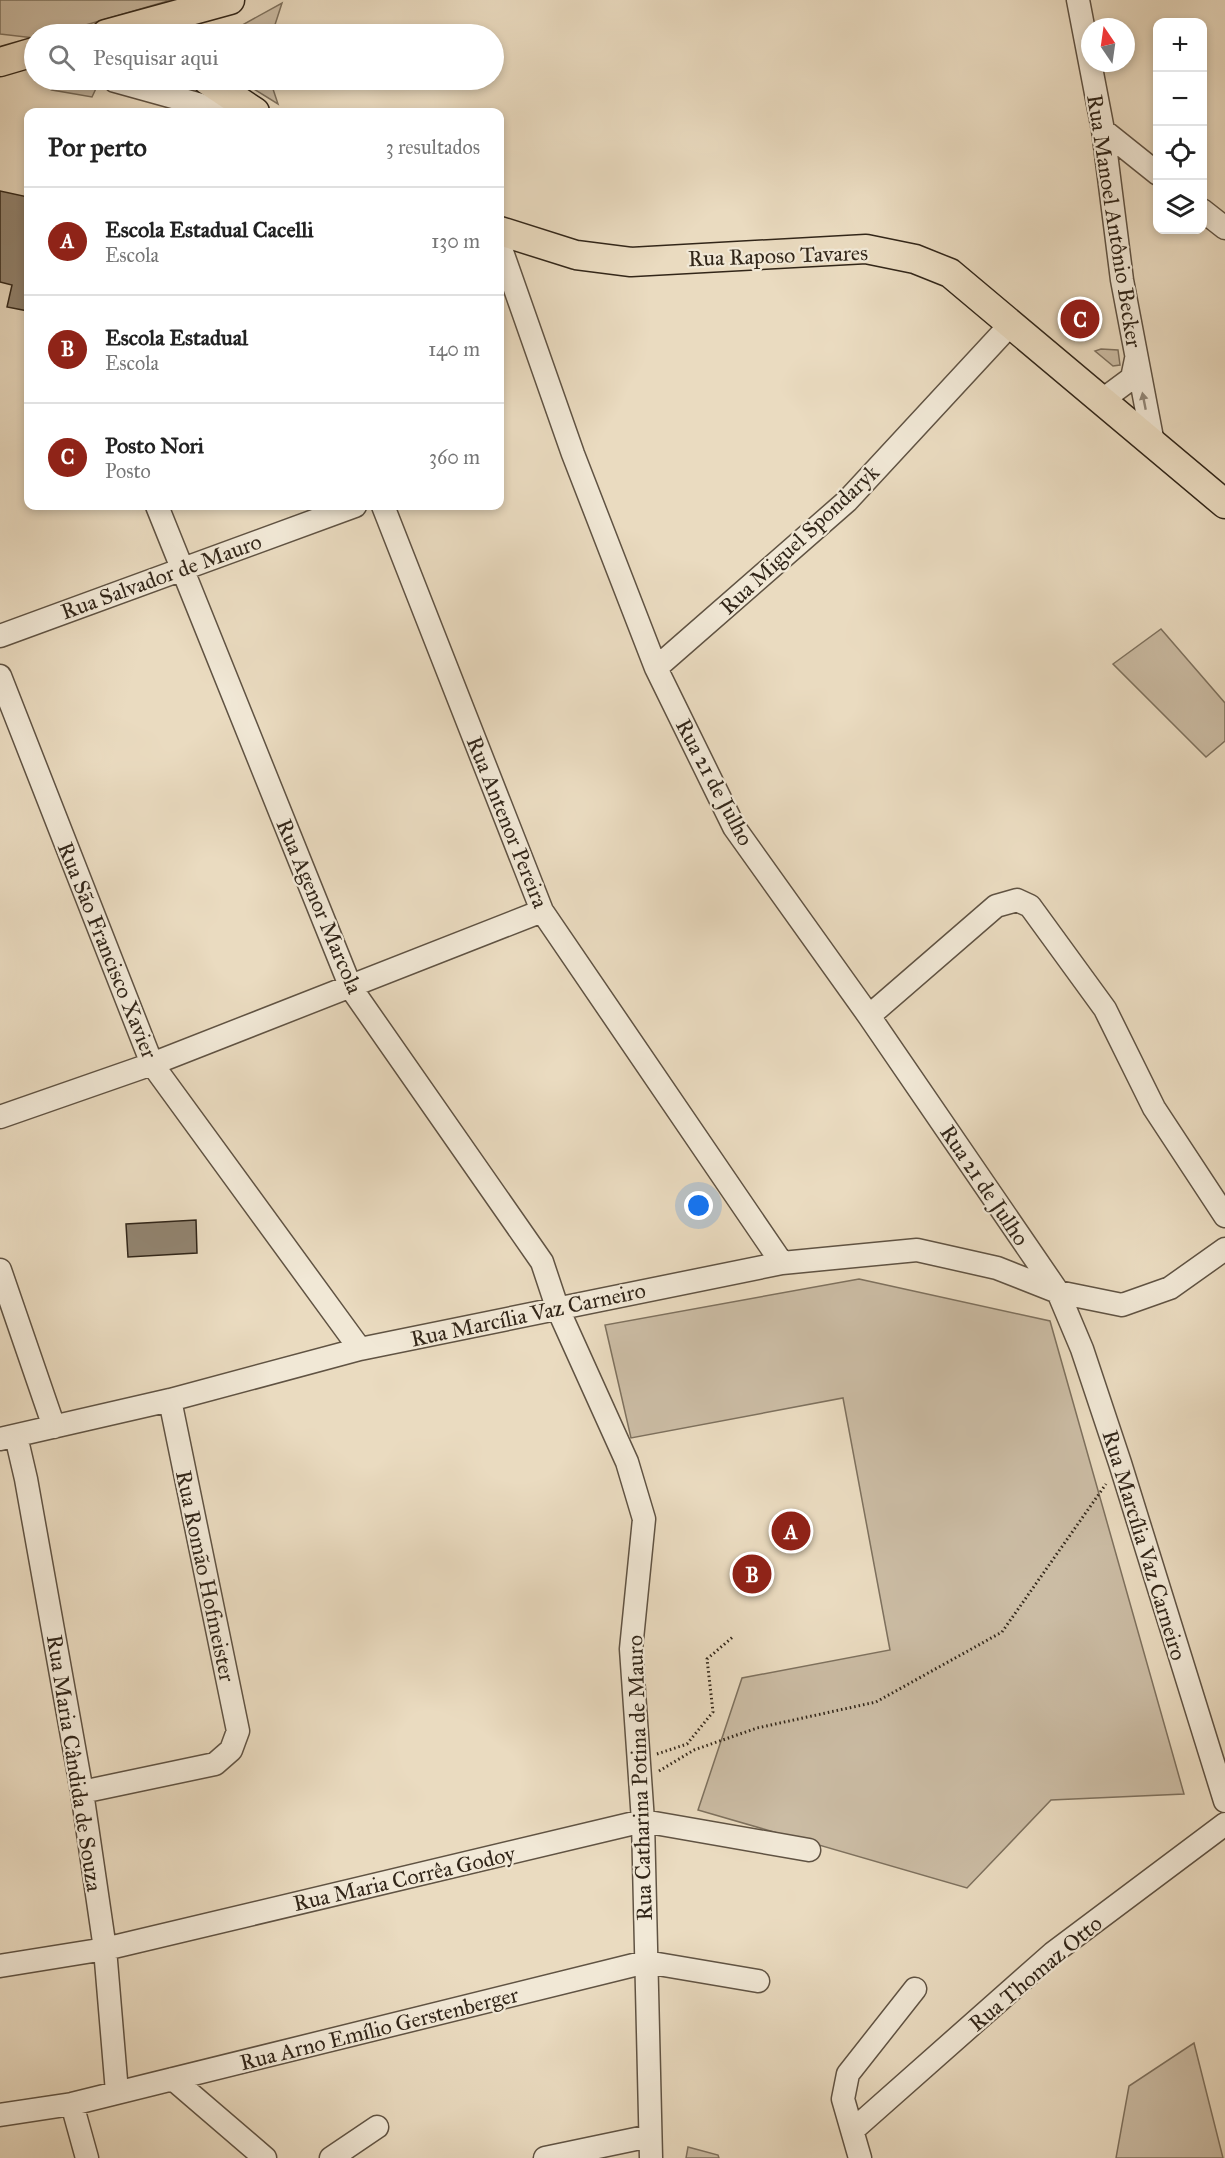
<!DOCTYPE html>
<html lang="pt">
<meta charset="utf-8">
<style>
body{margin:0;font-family:"IM FELL Great Primer",serif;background:#f2f2f2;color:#222}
.controls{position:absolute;right:18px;top:18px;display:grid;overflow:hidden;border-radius:12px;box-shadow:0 3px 9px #0003}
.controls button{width:54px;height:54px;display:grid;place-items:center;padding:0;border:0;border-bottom:2px solid #e0e0e0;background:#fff;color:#222;font:30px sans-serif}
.compass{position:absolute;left:1081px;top:18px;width:54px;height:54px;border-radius:50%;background:#fff;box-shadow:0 3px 9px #0003;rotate:347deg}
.you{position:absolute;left:699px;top:1206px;width:21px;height:21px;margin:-15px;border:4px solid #fff;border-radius:50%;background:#1a73e8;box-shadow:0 0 0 9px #1a73e833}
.badge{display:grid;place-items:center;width:39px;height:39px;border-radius:50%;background:#8f2418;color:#fff;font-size:20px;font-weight:700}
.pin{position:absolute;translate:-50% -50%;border:3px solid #fff;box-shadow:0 2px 6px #0006}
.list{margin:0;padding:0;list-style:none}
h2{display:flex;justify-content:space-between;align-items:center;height:78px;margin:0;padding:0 24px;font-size:26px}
h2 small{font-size:20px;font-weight:400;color:#767676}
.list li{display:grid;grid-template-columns:39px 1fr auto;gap:18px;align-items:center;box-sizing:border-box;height:108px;padding:0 24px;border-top:2px solid #e0e0e0}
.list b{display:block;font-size:22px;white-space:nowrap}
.list p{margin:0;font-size:20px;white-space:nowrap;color:#767676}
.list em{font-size:20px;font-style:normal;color:#767676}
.icon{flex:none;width:33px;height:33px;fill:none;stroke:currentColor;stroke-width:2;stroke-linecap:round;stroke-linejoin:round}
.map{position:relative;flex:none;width:1225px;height:2158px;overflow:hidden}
.search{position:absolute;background:#fff;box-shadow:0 3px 9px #0003;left:24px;top:24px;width:480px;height:66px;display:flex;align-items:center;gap:15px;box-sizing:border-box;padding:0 21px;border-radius:33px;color:#767676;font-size:22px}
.panel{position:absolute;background:#fff;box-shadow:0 3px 9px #0003;left:24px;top:108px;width:480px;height:402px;border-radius:12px}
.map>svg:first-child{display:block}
</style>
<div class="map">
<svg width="1225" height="2158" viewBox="0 0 1225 2158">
<rect width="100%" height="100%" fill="#eadbc0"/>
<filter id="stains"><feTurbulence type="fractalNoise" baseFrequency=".00333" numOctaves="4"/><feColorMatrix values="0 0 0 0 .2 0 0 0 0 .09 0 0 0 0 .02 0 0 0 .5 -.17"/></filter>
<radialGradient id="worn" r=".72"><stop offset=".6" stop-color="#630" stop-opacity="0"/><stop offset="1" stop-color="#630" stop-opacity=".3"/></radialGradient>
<path fill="#cbbca4" stroke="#7e715e" stroke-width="1.5" d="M0 0H171L55 34H34V38L0 34Z
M282 3 272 34H229L235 29Z
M66 80H100L92 97 52 90Z
M239 80H270L278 104Z
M1101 349 1118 350 1120 365 1113 366 1095 351Z
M1161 629 1225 703V741L1206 757 1113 664Z
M859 1279 1050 1321 1184 1794 1051 1800 967 1888 698 1810 742 1678 890 1650 843 1398 631 1438 605 1325Z
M1194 2043 1223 2158H1116L1129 2086Z
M688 2147 718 2155 719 2158H686Z"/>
<path fill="#928470" stroke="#322619" stroke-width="1.5" d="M0 191 28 197V311L7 307 12 285 0 282Z
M196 1220 197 1253 128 1257 126 1224Z"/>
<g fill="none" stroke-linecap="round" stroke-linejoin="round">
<g stroke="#605343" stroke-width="25">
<path id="minor" d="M1078 0 1103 130 1122 280 1153 443
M115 81 216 109H247L248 112
M1103 130 1158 174
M1202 210 1225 228
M500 246 573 454 656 668 734 827 869 1016 1058 1292 1082 1349 1120 1463 1225 1801
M1101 401 1132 378 1136 359
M157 506 351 988 542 1262 557 1307 627 1462 644 1519 631 1649 643 1821 651 2158
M383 506 542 911 782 1263
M0 636 355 506
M656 668 847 501 1010 325
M0 676 152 1064 360 1349
M869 1016 996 906 1017 900 1030 906 1105 1009 1154 1108 1225 1216
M0 1117 152 1064 542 911
M0 1270 54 1427
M16 1436 26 1479 82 1792 105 1949 117 2092
M0 1439 170 1400 360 1349 782 1263 917 1250 997 1268 1058 1292 1122 1305 1170 1288 1225 1249
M82 1792 215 1764 231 1750 238 1731 170 1400
M0 1966 105 1949 643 1821 809 1850
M173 2079 265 2158
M72 2104 87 2158
M0 2115 72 2104 646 1962 758 1981
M853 2130 1053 1953 1225 1824
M331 2158 377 2127
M545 2158 650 2136
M860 2158 843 2099 848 2074 915 1989"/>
</g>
<g stroke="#322619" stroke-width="31">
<path id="major" d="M106 34 230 0
M0 62 34 52
M207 80 255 112
M500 231 576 255 631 262 866 249 915 259 950 273 1225 504"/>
</g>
<path stroke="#322619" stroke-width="3" stroke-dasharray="1.5 3" stroke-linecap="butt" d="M68 34 84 30
M657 1754 687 1744 713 1712 707 1659 734 1636
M659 1771 694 1750 757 1728 876 1702 1002 1632 1106 1484"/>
<use href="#minor" stroke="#f1e8d6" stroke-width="22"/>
<use href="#major" stroke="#eadbc0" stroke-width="28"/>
</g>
<defs><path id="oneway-solid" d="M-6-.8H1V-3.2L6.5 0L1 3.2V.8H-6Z" transform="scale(1.5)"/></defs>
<use fill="#928778" href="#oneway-solid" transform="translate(1144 401) rotate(-101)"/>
<g text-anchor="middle" stroke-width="4.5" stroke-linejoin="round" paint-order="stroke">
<g font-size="22" fill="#322619" stroke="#f1e8d6">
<text transform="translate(1115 221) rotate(81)" y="8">Rua Manoel Antônio Becker</text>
<text transform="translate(778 255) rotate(-2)" y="8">Rua Raposo Tavares</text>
<text transform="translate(799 539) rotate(-43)" y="8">Rua Miguel Spondaryk</text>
<text transform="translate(161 576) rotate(-20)" y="8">Rua Salvador de Mauro</text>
<text transform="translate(715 782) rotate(62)" y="8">Rua 21 de Julho</text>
<text transform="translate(508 822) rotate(68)" y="8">Rua Antenor Pereira</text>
<text transform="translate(320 906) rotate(67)" y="8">Rua Agenor Marcola</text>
<text transform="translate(108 950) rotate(68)" y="8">Rua São Francisco Xavier</text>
<text transform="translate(985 1185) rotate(56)" y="8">Rua 21 de Julho</text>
<text transform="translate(528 1314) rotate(-12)" y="8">Rua Marcília Vaz Carneiro</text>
<text transform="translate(1145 1545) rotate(73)" y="8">Rua Marcília Vaz Carneiro</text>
<text transform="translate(206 1576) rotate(78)" y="8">Rua Romão Hofmeister</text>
<text transform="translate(75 1763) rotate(81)" y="8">Rua Maria Cândida de Souza</text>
<text transform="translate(639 1778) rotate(-92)" y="8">Rua Catharina Potina de Mauro</text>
<text transform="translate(404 1878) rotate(-13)" y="8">Rua Maria Corrêa Godoy</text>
<text transform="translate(1035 1973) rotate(-40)" y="8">Rua Thomaz Otto</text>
<text transform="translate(379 2028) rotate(-14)" y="8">Rua Arno Emílio Gerstenberger</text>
</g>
</g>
<rect width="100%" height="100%" filter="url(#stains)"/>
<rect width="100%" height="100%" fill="url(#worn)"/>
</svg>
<div class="controls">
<button>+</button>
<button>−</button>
<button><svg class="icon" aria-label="locate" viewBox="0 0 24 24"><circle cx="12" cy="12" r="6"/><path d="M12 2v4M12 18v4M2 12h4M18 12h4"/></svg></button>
<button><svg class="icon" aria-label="layers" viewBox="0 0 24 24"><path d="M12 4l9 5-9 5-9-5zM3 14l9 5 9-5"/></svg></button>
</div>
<svg class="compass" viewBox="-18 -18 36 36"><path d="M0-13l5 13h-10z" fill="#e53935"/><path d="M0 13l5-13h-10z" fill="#767676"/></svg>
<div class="you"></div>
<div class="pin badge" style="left:791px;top:1531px">A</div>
<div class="pin badge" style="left:752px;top:1574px">B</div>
<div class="pin badge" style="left:1080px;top:319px">C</div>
<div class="search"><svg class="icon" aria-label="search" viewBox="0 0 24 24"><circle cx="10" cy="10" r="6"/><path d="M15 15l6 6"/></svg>Pesquisar aqui</div>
<section class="panel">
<h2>Por perto<small>3 resultados</small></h2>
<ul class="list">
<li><span class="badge">A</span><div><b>Escola Estadual Cacelli</b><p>Escola</p></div><em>130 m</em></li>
<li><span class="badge">B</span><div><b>Escola Estadual</b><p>Escola</p></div><em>140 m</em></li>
<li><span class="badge">C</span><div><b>Posto Nori</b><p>Posto</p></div><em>360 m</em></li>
</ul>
</section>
</div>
